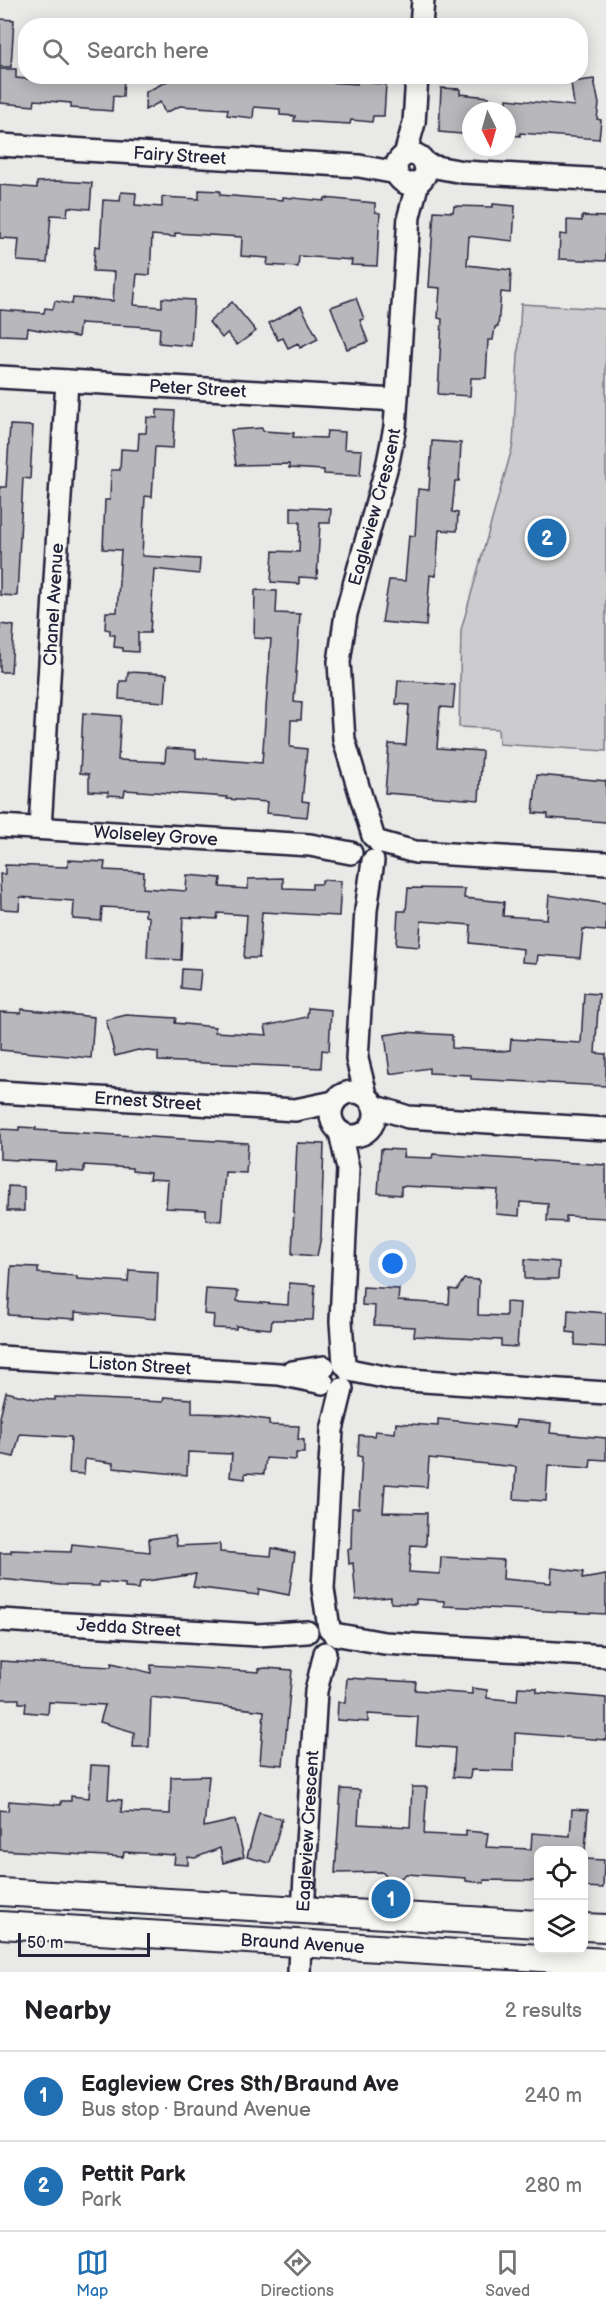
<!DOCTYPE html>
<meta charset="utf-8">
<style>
body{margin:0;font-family:"Balsamiq Sans",sans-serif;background:#f2f2f2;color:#202124}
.controls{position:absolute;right:18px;bottom:18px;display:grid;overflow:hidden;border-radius:12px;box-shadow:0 3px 15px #0003}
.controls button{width:54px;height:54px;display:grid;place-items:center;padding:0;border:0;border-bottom:2px solid #e0e0e0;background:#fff;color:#202124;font:30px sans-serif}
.compass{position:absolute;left:462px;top:102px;width:54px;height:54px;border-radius:50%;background:#fff;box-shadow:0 3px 15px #0003;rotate:175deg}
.scale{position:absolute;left:18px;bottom:15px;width:132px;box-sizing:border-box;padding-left:6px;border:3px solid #22223b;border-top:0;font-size:16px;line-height:21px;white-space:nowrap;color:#22223b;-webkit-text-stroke:4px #f6f6f2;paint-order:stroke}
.you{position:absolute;left:393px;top:1264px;width:21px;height:21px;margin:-15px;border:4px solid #fff;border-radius:50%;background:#1a73e8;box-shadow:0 0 0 9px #1a73e833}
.badge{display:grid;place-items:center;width:39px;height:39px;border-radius:50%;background:#1f6fb2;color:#fff;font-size:20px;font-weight:700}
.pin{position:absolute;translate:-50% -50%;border:3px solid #fff;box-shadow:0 2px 6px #0006}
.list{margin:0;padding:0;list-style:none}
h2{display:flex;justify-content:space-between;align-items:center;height:78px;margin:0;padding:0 24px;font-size:26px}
h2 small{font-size:20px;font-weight:400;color:#757577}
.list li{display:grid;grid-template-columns:39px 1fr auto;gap:18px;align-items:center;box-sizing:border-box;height:90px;padding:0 24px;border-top:2px solid #e0e0e0}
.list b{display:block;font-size:22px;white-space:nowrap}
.list p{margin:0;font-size:20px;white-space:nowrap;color:#757577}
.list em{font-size:20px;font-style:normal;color:#757577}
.icon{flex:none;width:33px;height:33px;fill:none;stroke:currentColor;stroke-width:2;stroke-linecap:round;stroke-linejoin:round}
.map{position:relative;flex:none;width:606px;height:1972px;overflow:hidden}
.search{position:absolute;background:#fff;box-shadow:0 3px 15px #0003;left:18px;right:18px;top:18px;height:66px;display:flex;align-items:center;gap:15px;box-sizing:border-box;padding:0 21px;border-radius:24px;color:#757577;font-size:22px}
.sheet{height:258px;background:#fff}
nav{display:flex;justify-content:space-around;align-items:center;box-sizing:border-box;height:84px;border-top:2px solid #e0e0e0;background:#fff;font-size:16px;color:#757577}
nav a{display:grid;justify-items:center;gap:3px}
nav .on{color:#1f6fb2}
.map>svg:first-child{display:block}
</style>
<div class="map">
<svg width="606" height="1972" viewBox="0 0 606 1972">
<rect width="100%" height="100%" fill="#e9e9e7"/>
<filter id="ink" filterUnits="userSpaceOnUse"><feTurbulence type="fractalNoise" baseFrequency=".0167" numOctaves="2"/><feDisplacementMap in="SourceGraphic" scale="12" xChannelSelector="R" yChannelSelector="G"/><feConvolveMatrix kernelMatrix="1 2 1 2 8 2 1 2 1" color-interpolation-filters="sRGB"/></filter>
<g filter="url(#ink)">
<path fill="#ccccce" stroke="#777784" stroke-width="1.5" d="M521 304 606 309V751L499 744 498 729 459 727 461 630 513 445Z"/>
<path fill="#b8b8bc" stroke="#22223b" stroke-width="1.5" d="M0 19 14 20 11 67H0Z
M0 69H16V78L63 82V76H124L123 97 113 96 112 111 71 108V103L35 100 34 106 0 103Z
M177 76H256L294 80V76H312L311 81 357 84V79L372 80V83L386 84 384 116H373L372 122 351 120 350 124 294 121 295 116 280 115V109L254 107 253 118 227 115 228 109 180 106 165 113 160 102 145 110 146 92Z
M594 79 599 104 597 119 601 120 599 139 520 133V136L507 135V99L574 106 571 82Z
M441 88 460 89V94L489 97 490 111H471V128H463L462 134 439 132Z
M59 181 92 183 90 209 68 207 67 216 51 215 47 263 17 261 19 239 0 238V185L37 188V182Z
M199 190 220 191V195L283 200V197L324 201 325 198 375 203V212L380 213 377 266 351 265 352 260 299 256 298 267 267 265 268 258 241 256 242 237 175 233V237L152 235 150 275 137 274 134 305 162 307V298L194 300 191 346 159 343 160 328 133 326 80 323 78 337 28 328 27 336 0 335V310L44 313 45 308 53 309 55 301 72 304 73 298 113 301 115 272 93 271 95 246 100 247 103 200 120 201 121 192 136 193 135 205 162 207V197L199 199Z
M493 204 515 206 513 241 469 236 467 265 511 270 510 293 501 292 498 327H495L493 340H488L486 378H471L470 396 438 394 442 319 438 318 440 288 429 287 434 211 453 212 454 206 493 207Z
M582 216 606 217V261L559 259 560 234 567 235V220L582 221Z
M356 298 364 319 360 320 368 342 347 349 331 307Z
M232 302 256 331 237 345 227 333 222 338 209 322Z
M301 306 318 339 300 348 298 343 288 348 283 338 278 340 269 323Z
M157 410 175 411 173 448 155 447 152 497 145 496 142 556 200 559 199 574 154 569 150 633H138V652L123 651V648L114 647 115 635H110V630L105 629 106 612H117L121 550 103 549 105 500H110L111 470H120L121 449 138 450 139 433H146L147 417 157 418Z
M10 425 33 426 30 479 23 478 17 596 0 595V487H6Z
M262 428 263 431 294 433 293 437 326 438 327 431 345 432 344 449 362 450 360 476 324 474V470L289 468V464L236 465 231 430Z
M432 441 461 443 459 481H455L452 512 458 513 457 531 439 530 436 576 430 575 426 626 382 622 389 580 405 581 409 535 415 536 418 489 429 490Z
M291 507 331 509 330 523H320L317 578 299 577V584L271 582 273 551 299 552 300 522H291Z
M255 590 277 591 276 613 300 614 294 702 302 703 301 720H291L290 747 307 749 302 801 309 802 307 817 266 813 267 802 227 799V797L125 790 124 796 108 795V792L89 791V774L80 773 83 713 121 716 118 760 165 762 166 748 196 750V758L262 763 271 639 254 638Z
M0 624 14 626 11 672H0Z
M128 672 167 674 165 702 119 699 120 681H127Z
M398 680 455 685 453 708 440 707 437 748 482 751 479 800 385 793 389 744 406 745 409 705 396 704Z
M537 775 606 781V822L548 818V814L533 813Z
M68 860 105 862 104 870 144 872 143 888 186 891 187 875 221 878 220 887 248 889V879L283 878V888L312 889V884H322V880L341 881 339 916 262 912 259 958H244L247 915 218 913 217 919 183 917 181 960 147 958 149 917 145 916V909L102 907 101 921 73 919 74 901 20 897 19 910 1 909 0 874H5V865L68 867Z
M408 888 465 889 464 898 504 902 503 916 547 919 549 895 606 904V931L583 929 580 958 538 955 537 963 522 962 523 949 470 943 471 925 421 921 419 947 396 945 398 911H406Z
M182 969 201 970 199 990 181 988Z
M584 993 599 994 595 1053 606 1054V1086L471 1079V1075L429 1073V1068L390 1074 385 1035 404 1032 452 1035V1048L502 1051 510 1050 511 1039 581 1043Z
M308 1008 331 1010 329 1051 322 1050 321 1068 158 1061V1052L138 1050 115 1056 106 1020 126 1015 176 1018 175 1023 215 1027V1032L267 1035 265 1026 307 1017Z
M22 1009 94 1017 91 1058 0 1050V1012L21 1013Z
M19 1127 36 1128 35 1130 248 1143 246 1173 225 1172 221 1221 206 1220V1210L166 1208 168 1180 149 1179 150 1173 132 1171V1168L84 1165V1172L55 1170 56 1162 0 1159V1129L19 1130Z
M297 1143 324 1144 321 1237 317 1256 292 1254Z
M381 1149 404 1150 403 1157 432 1158 433 1154 606 1165V1218L566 1216V1222L547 1221 548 1204 520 1202 519 1216 496 1214 498 1190 401 1186V1195L378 1193Z
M8 1186 24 1187V1211H7Z
M525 1259 559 1262 558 1279H525Z
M11 1266 38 1267V1273L77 1276V1279L128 1282 129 1270 158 1272 156 1319 75 1312V1319L8 1315Z
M464 1279 479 1280 478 1315 506 1316V1302L520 1303 517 1347 501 1346V1340L414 1336 415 1327 374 1325 375 1306 362 1305 363 1287 399 1289 398 1301 449 1304 450 1289 457 1290Z
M289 1283 315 1285 313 1320H272L271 1329 236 1326V1329L213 1328 214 1315 204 1314 206 1289 238 1291 237 1301 288 1305Z
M568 1310 606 1313V1347L575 1345V1333L567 1332Z
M6 1392 35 1399 55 1400V1397L163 1402 164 1397 192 1399V1413L229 1414 269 1420V1425L299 1426 298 1439 304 1440V1453H296V1460L266 1458 264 1474 245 1473V1479L230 1477 232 1454 188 1452 187 1475 113 1468V1463L85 1459 84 1474 69 1473 71 1437 20 1434 14 1457 0 1454V1417Z
M438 1419 515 1427 516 1420 551 1423 550 1433 606 1438V1460L591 1459 590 1468 548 1465 546 1501 514 1499 516 1467 429 1458 427 1487 385 1484 383 1512 427 1513 426 1546 411 1545 409 1572 440 1574 441 1557 504 1560 503 1579 551 1583 552 1568 583 1572 582 1579 606 1575V1614L444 1606V1601L416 1599V1604L391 1603V1597L356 1600 353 1563 349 1564 348 1549H351L352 1508H359L362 1457 358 1456 359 1435 374 1436 375 1431 395 1433 396 1423 438 1426Z
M175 1535 177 1546 220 1544V1552L271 1556 272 1548 295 1553 289 1595 259 1589 258 1595 193 1587 196 1574 140 1582 139 1589 125 1588V1584L99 1582V1586L60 1585 0 1579V1553H11V1550L71 1552 72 1544 150 1552 149 1539Z
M0 1661 111 1667 112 1663 151 1673V1665L259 1672V1669L266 1668 292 1670 283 1765 260 1763 264 1711 151 1697 149 1747H133L134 1732 100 1722 105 1705 49 1702 48 1714 25 1712 26 1703H19V1699H0Z
M347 1678 416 1682 415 1690 472 1694V1688L487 1690V1698L517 1701 518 1687 537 1688V1692L606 1698V1740L515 1733 514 1771 471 1770 470 1778 453 1777 455 1748 416 1745 418 1717 368 1714V1722L337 1720 338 1702 345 1703Z
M91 1765 110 1766 108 1799 122 1800 121 1812 170 1814 171 1777 209 1776 204 1827 235 1820 244 1857 223 1863 220 1848 195 1858 188 1857V1865L174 1864 175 1855 124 1852 123 1857 0 1850V1810L8 1811 9 1801 61 1805V1801H71V1796L89 1798Z
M412 1787H427L424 1834 466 1836V1831L488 1833 486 1847 531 1849 532 1833 570 1836 572 1809 588 1810 585 1851 557 1848V1851H538V1881L484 1880V1883L466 1881V1878L406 1874 397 1881 390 1880 382 1872 335 1873 341 1789 360 1790 358 1824 410 1827Z
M259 1813 282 1819 270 1863 247 1857Z
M584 1859 604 1860 603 1888 584 1887Z"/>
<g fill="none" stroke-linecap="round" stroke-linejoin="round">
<g stroke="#22223b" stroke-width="26">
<g id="minor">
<path d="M421 26 423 0"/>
<path id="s1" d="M0 145 359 166 397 173"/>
<circle cx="411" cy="169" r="15"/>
<path d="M405 155 414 123 417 76"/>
<path d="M425 165 463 172 606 180"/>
<path id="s2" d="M0 377 396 400"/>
<path id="s3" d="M0 826 310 845 351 853"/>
<path id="s4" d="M40 828 67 381"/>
<path id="s5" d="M373 836 344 740 339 662 346 614 388 462 395 427 409 216 418 182"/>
<path d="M379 842 415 852 606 863"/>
<circle cx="353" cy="1114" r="22"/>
<path id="s6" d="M0 1092 295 1110 334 1102"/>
<path d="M366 1095 357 1059 366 910 373 861"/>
<path d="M374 1106 408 1117 606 1129"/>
<path d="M340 1132 348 1169 341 1321 344 1364"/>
<path id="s7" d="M0 1357 279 1374 323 1383"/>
<path d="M349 1370 394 1379 606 1393"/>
<path d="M292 1372 324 1367"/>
<path id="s8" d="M0 1620 257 1635 307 1632"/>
<path d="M329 1628 323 1589 332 1430 342 1389"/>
<path d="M334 1634 384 1643 606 1656"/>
<path id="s9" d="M303 1911 316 1691 325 1653"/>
<path d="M299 1972 300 1943"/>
</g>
</g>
<g stroke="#22223b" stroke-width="30">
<g id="tertiary">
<path d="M0 1892 538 1924"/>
<path id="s10" d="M0 1925 606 1962"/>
<path d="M584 1927 606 1928"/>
</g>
</g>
<use href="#minor" stroke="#f6f6f2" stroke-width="21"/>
<use href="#tertiary" stroke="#f6f6f2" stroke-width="26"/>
</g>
</g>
<g text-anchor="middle" stroke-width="4.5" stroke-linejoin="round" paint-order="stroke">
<g font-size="18" fill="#22223b" stroke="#f6f6f2">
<text dy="6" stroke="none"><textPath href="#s1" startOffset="180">Fairy Street</textPath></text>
<text dy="6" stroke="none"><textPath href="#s2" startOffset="198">Peter Street</textPath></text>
<text dy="6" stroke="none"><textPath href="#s5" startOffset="338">Eagleview Crescent</textPath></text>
<text dy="6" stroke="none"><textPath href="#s4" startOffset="224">Chanel Avenue</textPath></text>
<text dy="6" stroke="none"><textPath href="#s3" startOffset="156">Wolseley Grove</textPath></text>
<text dy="6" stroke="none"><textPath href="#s6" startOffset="148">Ernest Street</textPath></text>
<text dy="6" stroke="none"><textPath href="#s7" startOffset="140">Liston Street</textPath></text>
<text dy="6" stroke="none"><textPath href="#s8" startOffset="129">Jedda Street</textPath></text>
<text dy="6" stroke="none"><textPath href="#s9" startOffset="80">Eagleview Crescent</textPath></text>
<text dy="6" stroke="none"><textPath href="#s10" startOffset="303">Braund Avenue</textPath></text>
</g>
</g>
</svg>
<div class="controls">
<button><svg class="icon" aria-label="locate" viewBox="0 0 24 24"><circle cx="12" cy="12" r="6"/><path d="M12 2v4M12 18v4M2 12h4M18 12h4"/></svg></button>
<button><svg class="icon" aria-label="layers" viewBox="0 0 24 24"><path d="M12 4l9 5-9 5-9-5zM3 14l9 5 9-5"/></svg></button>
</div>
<svg class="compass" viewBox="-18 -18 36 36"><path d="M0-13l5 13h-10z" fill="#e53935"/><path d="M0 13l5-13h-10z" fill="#757577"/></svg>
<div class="scale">50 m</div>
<div class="you"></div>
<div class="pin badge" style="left:391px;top:1899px">1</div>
<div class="pin badge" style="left:547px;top:538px">2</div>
<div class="search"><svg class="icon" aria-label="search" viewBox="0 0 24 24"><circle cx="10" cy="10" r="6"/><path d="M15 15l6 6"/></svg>Search here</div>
</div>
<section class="sheet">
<h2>Nearby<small>2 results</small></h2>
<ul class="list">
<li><span class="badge">1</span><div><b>Eagleview Cres Sth/Braund Ave</b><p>Bus stop · Braund Avenue</p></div><em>240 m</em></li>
<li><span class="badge">2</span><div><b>Pettit Park</b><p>Park</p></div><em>280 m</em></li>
</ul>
</section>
<nav>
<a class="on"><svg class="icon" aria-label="map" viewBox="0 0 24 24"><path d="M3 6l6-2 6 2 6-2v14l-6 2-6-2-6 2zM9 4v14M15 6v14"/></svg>Map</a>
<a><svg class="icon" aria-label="directions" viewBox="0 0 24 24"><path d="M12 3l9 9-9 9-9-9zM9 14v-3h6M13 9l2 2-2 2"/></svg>Directions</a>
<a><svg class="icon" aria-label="saved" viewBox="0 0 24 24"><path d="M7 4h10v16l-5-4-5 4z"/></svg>Saved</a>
</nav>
